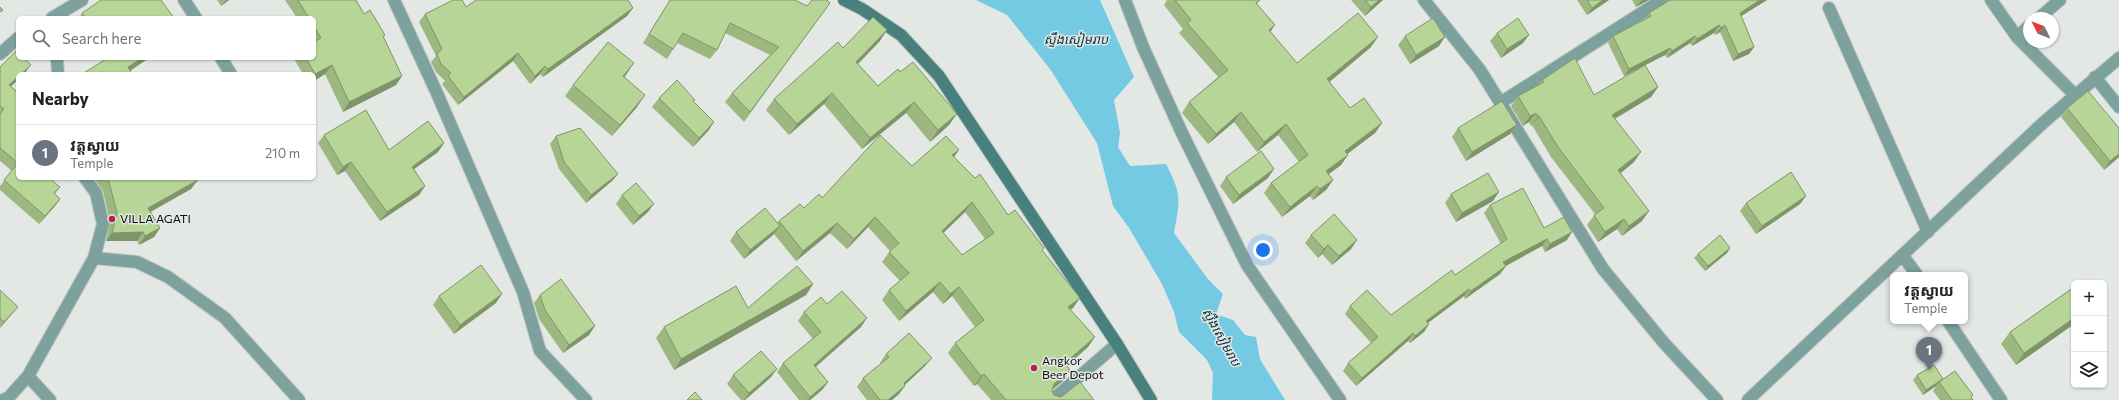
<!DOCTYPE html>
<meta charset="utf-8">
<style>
body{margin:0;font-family:Commissioner,"Noto Sans Khmer",sans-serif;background:#f6f6f6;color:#202124}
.controls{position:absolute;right:12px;bottom:12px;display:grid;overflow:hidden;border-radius:6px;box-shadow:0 1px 3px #0004}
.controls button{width:36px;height:36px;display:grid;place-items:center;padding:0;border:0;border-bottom:1px solid #e0e0e0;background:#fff;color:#202124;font:20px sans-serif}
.compass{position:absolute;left:2023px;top:12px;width:36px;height:36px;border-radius:50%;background:#fff;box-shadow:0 1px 3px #0004;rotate:312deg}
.you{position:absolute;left:1263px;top:250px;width:14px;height:14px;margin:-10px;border:3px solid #fff;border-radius:50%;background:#1a73e8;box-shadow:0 0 0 6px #1a73e833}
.badge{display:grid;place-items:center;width:26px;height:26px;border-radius:50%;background:#b45309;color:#fff;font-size:13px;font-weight:700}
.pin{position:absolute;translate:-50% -33px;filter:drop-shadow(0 1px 2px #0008)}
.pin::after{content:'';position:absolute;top:21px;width:14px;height:12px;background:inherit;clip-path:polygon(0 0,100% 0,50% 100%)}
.popup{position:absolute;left:1890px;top:272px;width:78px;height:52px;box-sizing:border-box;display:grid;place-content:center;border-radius:6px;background:#fff;filter:drop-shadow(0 1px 3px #0005);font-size:13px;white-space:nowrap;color:#757577}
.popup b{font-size:15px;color:#202124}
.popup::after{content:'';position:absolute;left:50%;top:100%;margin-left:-8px;border:8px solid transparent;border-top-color:#fff}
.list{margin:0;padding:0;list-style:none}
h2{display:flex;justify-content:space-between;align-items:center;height:52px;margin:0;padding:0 16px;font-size:17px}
h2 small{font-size:13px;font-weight:400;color:#757577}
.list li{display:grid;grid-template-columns:26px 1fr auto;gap:12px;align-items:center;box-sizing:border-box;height:56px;padding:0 16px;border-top:1px solid #e0e0e0}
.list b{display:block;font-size:15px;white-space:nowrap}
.list p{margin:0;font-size:13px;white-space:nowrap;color:#757577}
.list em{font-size:13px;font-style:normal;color:#757577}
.icon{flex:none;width:22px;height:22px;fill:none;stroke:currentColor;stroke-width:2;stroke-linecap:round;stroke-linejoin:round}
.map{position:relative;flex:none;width:2119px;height:400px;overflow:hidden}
.search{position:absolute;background:#fff;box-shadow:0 1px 3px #0004;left:16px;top:16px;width:300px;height:44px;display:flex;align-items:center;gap:10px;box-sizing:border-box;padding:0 14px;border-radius:6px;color:#757577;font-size:15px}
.panel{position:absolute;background:#fff;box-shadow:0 1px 3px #0004;left:16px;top:72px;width:300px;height:108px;border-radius:6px}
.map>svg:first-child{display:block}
</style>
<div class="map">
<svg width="2119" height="400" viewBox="0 0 2119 400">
<rect width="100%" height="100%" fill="#e3e8e5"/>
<path fill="#74cae3" d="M976 0H1100L1134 77 1114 100 1120 133 1118 147 1130 166 1166 164C1182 195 1180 199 1174 233L1208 279 1223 294 1216 314 1233 320 1245 335 1256 337 1260 359 1285 400H1212L1213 373 1207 360 1179 332 1174 312 1162 284 1129 228 1113 206 1097 143 1050 69 1007 15Z"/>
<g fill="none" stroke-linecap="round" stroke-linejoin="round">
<g stroke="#c1c5c2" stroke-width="14">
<path id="street" d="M184 0 196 18
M394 0 436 91 523 292 540 351 586 400
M1125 0 1143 47 1181 131 1247 265 1340 400
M1424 0 1480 70 1603 269 1664 343 1717 400
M1991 0 2017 37 2075 95
M1829 8 1928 232
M52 18 82 0
M2039 18 2060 0
M2017 37 2029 26
M0 54 18 38
M57 58 58 74
M221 58 231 74
M2095 77 2119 107
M1500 103 1662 0
M1903 256 1917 275
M94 258 137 262 168 277 225 318 299 400
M1948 321 2001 400
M28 376 50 400
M3 400 9 397 28 376 94 258 103 224 96 193 85 178
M1052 400 1117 344
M1748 400 2044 122 2119 58"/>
</g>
<g stroke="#c1c5c2" stroke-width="14">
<path id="secondary" d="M844 0 862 9 901 35 939 76 1117 344 1151 400"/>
</g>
<use href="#street" stroke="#7da29e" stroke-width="12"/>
<use href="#secondary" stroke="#47807c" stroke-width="12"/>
</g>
<path fill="#9db781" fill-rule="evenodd" d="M217 0H229L221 6Z
M285 0H356L364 14 383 37 396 85 343 112 325 74 314 81V74H303L294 59 295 58H314V18H297Z
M670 0H795L807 6 830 3 744 122 725 102 732 93 770 55 725 33 717 50 710 59 677 43 667 59 643 43Z
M1167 0H1260L1257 4 1275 25 1270 32 1297 63 1371 47 1329 82 1350 108 1382 123 1375 133 1347 154 1341 165 1329 174 1333 180 1326 190 1313 200 1310 196 1282 217 1264 193 1271 183 1299 162 1278 135 1257 152 1234 122 1208 144 1182 113 1189 102 1218 77 1179 33 1183 29 1164 5Z
M1351 0H1383L1365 16Z
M1577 0H1609L1587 15Z
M1632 0H1649L1636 7Z
M1669 0H1767L1741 16 1754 47 1749 54 1733 61 1720 32 1715 35 1714 33 1692 46 1690 43 1667 58 1665 55 1624 76 1608 43 1613 36 1645 19 1649 13Z
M466 7 633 8 627 16 543 77 540 74 530 84 513 61 458 105 442 84 445 81 436 72 431 62 436 56 419 22 425 14Z
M82 13 174 18H79Z
M1497 33 1523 43 1501 58 1490 41Z
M1405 36 1439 46 1410 64 1398 45Z
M880 41 858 64 878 86 898 69 949 125 930 142 906 113 862 149 824 104 789 135 766 110 774 99 843 48Z
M102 58H149L130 71 104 61Z
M0 67 25 73 18 74V80L11 86 18 93V178L60 187 55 194 60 199 55 206 39 224 0 190V186L12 171 0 161Z
M626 75 624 77 637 107 612 136 565 96 573 85Z
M1542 80 1594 95 1658 87 1651 97 1615 119 1634 162 1621 173 1642 221 1622 236 1617 229 1598 242 1587 225 1595 214 1551 157 1532 125 1531 126 1529 122 1523 126 1511 106 1518 96 1538 85Z
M659 98 693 102 714 122 708 131 693 147 652 107Z
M2067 108 2119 157 2104 170 2061 117Z
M1517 125 1510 134 1466 161 1452 137 1458 128Z
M324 135 389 150 444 143 438 152 414 169 425 186 419 195 380 221 345 171 337 175 318 143Z
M556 136 618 174 612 181 586 203 559 169 550 144Z
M954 157 1043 251 1073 308 1070 310 1095 337 1088 347 1067 366 1064 380 1052 390V391L1054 395 1061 397 1094 400H991L977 384 974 386 948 353 955 343 975 327 952 296 943 304 933 292 899 321 882 300 889 290 900 281 882 262 890 251 868 227 847 249 830 233 796 261 774 234 744 259 730 241 736 232 777 223 779 221 804 208 822 198 912 166ZM965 212 985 239 962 255 943 233Z
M1226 177 1268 178 1233 204 1220 186Z
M94 178H196L191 189 151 212 160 228 154 237 139 245 137 241H106L110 222 103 191Z
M1451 194 1493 201 1456 222 1445 203Z
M622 195 648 212 633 225 616 204Z
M1806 196 1800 204 1756 234 1740 211 1746 203Z
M1490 205 1544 228 1567 240 1545 252 1542 246 1506 266 1500 274 1465 299 1464 296 1428 323 1429 324 1424 332 1410 343 1408 341 1356 386 1343 371 1348 363 1371 343 1345 314 1350 306 1391 315 1455 275 1501 244 1484 213Z
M1311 235 1357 240 1351 249 1332 265 1322 254 1318 258 1305 243Z
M1730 248 1727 253 1705 271 1694 258 1698 254Z
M813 284 806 295 674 370 656 338 664 327 748 308Z
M2074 287V324L2016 365 2001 344 2010 332Z
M0 290 11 315 0 328Z
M540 295 589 335 563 353 539 319 534 303Z
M439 296 496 303 454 334 433 305Z
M827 304 861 327 816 367 828 382 822 390 810 400H799L777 372 783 363 813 339 798 321 804 312Z
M886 354 925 366 905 385 899 394 892 400H867L857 387 863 378 881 364 880 363Z
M733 375 771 377 745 400H741L727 384Z
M1917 375 1943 379 1973 395 1971 398 1973 400H1940L1933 391 1936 386 1923 395 1913 380Z"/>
<path fill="#7f9569" d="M226 0H229L221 6Z
M1379 0H1383L1365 16 1371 7Z
M1603 0H1609L1587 15 1592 8Z
M1642 0H1649L1636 7Z
M1760 0H1767L1735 20 1740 13Z
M633 8 627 16 543 77 548 69Z
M1275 25 1268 35 1269 30Z
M1719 25 1714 33 1692 46 1697 39Z
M1725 25 1720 32 1715 35 1721 28Z
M887 30 880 41 849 73 856 62Z
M1529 35 1523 43 1501 58 1507 49Z
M1695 36 1690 43 1667 58 1672 51Z
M1378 37 1371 47 1320 90 1327 79Z
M1445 37 1439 46 1410 64 1416 55Z
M1754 47 1749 54 1733 61 1738 54Z
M1670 48 1665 55 1624 76 1629 69Z
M518 53 513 61 458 105 464 97Z
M142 58H149L125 74 128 67Z
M634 63 626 75 615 87 623 76Z
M31 65 25 73 24 74H21Z
M332 65 325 74 314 81V76L315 74Z
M545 66 540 74 530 84 535 76Z
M402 76 396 85 343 112 349 102Z
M18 77V80L4 93 9 85Z
M1658 87 1651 97 1605 124 1612 115Z
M832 93 824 104 789 135 797 124Z
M645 95 637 107 612 136 620 125Z
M914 102 906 113 862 149 870 138Z
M1241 112 1234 122 1208 144 1216 134Z
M1536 113 1529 122 1523 126 1530 116Z
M957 114 949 125 930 142 938 130Z
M1538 116H1539L1532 125 1531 126Z
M714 122 708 131 693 147 699 138Z
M1382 123 1375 133 1338 161 1345 151Z
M1286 124 1278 135 1257 152 1264 142Z
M1517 125 1510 134 1466 161 1472 152Z
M444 143 438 152 406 175 412 167Z
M959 150 952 160V155Z
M1641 152 1634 162 1612 180 1618 170Z
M2119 154V157L2104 170 2110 161Z
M1348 155 1341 165 1319 181 1326 171Z
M351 162 345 171 337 175 343 167Z
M1274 169 1268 178 1233 204 1239 195Z
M618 174 612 181 586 203 591 195Z
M198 180 191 189 142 216 148 208Z
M1333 180 1326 190 1313 200 1320 189Z
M425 186 419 195 380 221 387 212Z
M1317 186 1310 196 1282 217 1290 207Z
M1499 192 1493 201 1456 222 1462 213Z
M1806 196 1800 204 1756 234 1762 226Z
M60 199 55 206 39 224 45 216Z
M972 202 965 212 935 241 942 231Z
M654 204 648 212 633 225 639 216Z
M1649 211 1642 221 1622 236 1629 226Z
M875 217 868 227 847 249 854 239Z
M1624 219 1617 229 1598 242 1605 232Z
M837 223 830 233 796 261 803 251Z
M780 226 773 235 744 259 750 250Z
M160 228 154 237 139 245 145 236Z
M143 232 137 241H106L112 233Z
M1572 232 1567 240 1545 252 1550 244Z
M1547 239 1542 246 1498 270 1503 262Z
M1357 240 1351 249 1332 265 1339 256Z
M1328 245 1322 254 1318 258 1324 249Z
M1730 248 1727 253 1705 271 1708 266Z
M1506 266 1500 274 1465 299 1471 291Z
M940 282 933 292 899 321 906 311Z
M813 284 806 295 674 370 681 359Z
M959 287 952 296 943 304 950 294Z
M1469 289 1464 296 1421 328 1426 321Z
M502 294 496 303 454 334 460 325Z
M1080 298 1073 308 1061 317 1068 307Z
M18 307 11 315 0 328 4 322Z
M867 318 861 327 808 373 814 365Z
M2074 318V324L2016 365 2024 353Z
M1429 324 1424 332 1410 343 1415 336Z
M595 326 589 335 563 353 569 345Z
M1413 333 1408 341 1356 386 1362 378Z
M1095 337 1088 347 1058 373 1065 363Z
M932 358 925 366 897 392 904 383Z
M777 369 771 377 745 400H744L749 393Z
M1070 370 1064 380 1047 394 1054 384Z
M984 374 977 384 974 386 981 376Z
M828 382 822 390 810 400H808L810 397Z
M1939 382 1936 386 1923 395 1926 390Z
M905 386 899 394 892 400H888Z"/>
<path fill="#b6d596" stroke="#7f9569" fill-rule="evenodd" d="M101 0H161L174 18H86L82 13Z
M298 0H356L364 14 370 10 385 35 383 36 402 76 349 102 332 65 315 74 306 58H314V42L321 38 314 26V18H309Z
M453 0H462L466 7 476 0H628L633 8 548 69 545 66 535 76 518 53 464 97 448 76 451 73 441 64 437 54 442 49 425 14Z
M670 0H795L807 6 812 0H827L830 3 750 112 732 93 779 47 730 23 717 50 683 33 673 49 649 34Z
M1175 0H1260L1256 3 1275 25 1269 30 1297 63 1358 13 1378 37 1327 79 1350 108 1364 98 1382 123 1345 151 1348 155 1326 171 1333 180 1320 189 1317 186 1290 207 1271 183 1308 155 1286 124 1264 142 1241 112 1216 134 1189 102 1228 70 1187 23 1191 20Z
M1365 0H1379L1371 7Z
M1587 0H1603L1592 8Z
M1670 0H1760L1740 13 1754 47 1738 54 1725 25 1721 28 1719 25 1697 39 1695 36 1672 51 1670 48 1629 69 1613 36 1651 16 1649 13Z
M0 7 3 10 0 12Z
M873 17 887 30 856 62 878 86 898 69 900 72 913 62 957 114 938 130 914 102 870 138 832 93 797 124 774 99 838 42 843 48Z
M1433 18 1445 37 1416 55 1405 36Z
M1518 18 1529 35 1507 49 1497 33Z
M608 42 634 63 623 76 645 95 620 125 573 85Z
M17 50 18 51V58H24L31 65 21 74H18V77L9 85 18 93V178H49L60 187 54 193 60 199 45 216 4 180 18 163 0 148V114L4 109 0 106V67Z
M108 58H142L128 67 132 74H82Z
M1575 58 1594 95 1645 65 1658 87 1612 115 1641 152 1618 170 1649 211 1629 226 1624 219 1605 232 1594 215 1604 208 1558 147 1539 116H1538L1536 113 1530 116 1518 96 1544 82 1542 80Z
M677 80 695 100 693 101 714 122 699 138 659 98Z
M2088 91 2119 128V154L2110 161 2067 108Z
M1502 101 1517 125 1472 152 1458 128Z
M366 110 389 150 428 121 444 143 412 167 425 186 387 212 351 162 343 167 324 135Z
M580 128 618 174 591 195 564 162 556 136Z
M880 135 912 166 946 136 959 150 952 155 975 178 980 174 1008 215 1015 210 1044 248 1042 250 1080 298 1068 307 1095 337 1065 363 1070 370 1054 384 1052 391 1054 395 1061 397 1080 382 1094 400H1006L984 374 981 376 955 343 984 320 959 287 950 294 940 282 906 311 889 290 909 273 889 252 899 243 875 217 854 239 837 223 803 251 779 221 800 204 804 208 819 194 822 198ZM972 202 994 233 962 255 942 231Z
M1261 151 1274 169 1239 195 1226 177Z
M1791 172 1806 196 1762 226 1746 203Z
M1488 173 1499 192 1462 213 1451 194Z
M107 178H196L198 180 148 208 160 228 145 236 143 232 112 233 117 213 109 182Z
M636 183 654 204 639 216 622 195Z
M1523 188 1544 228 1564 217 1572 232 1550 244 1547 239 1503 262 1506 266 1471 291 1469 289 1426 321 1429 324 1415 336 1413 333 1362 378 1348 363 1378 337 1350 306 1367 290 1391 315 1452 270 1455 275 1507 239 1490 205Z
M765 208 780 226 750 250 736 232Z
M1334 214 1357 240 1339 256 1328 245 1324 249 1311 235Z
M1720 235 1730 248 1708 266 1698 254Z
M481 265 502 294 460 325 439 296Z
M797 266 813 284 681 359 664 327 736 286 748 308Z
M561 279 595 326 569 345 545 310 540 295Z
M2074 287V318L2024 353 2010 332Z
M0 290 18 307 4 322 0 318Z
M842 291 867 318 814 365 828 382 810 397 783 363 821 332 804 312 821 297 827 304Z
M909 333 932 358 904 383 905 386 888 400H880L863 378 889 357 886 354Z
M761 351 777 369 749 393 733 375Z
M1934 365 1943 379 1926 390 1917 375Z
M1955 371 1973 395 1971 397 1973 400H1952L1939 382Z
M695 392 702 400H687Z"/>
<g fill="#b4234e" stroke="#e3e8e5" stroke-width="1.5">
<circle cx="112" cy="219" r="4"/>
<circle cx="1034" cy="368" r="4"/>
</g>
<g text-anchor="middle" stroke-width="3" stroke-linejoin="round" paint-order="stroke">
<g font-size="12" fill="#0c0e0d" stroke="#e3e8e5" text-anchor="start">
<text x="120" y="223">VILLA AGATI</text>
<text x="1042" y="365">Angkor<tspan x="1042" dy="14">Beer Depot</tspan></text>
</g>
<g font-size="13" font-style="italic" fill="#0c3640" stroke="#e3e8e5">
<text x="1076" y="44">ស្ទឹងសៀមរាប</text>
<text transform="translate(1222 337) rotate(61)" y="5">ស្ទឹងសៀមរាប</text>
</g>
</g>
</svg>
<div class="controls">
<button>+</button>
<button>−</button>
<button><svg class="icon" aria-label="layers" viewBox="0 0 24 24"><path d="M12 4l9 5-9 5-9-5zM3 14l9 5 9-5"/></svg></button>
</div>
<svg class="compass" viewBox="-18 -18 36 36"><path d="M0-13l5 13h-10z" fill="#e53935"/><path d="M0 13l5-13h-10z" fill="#757577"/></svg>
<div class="you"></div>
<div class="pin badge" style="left:1929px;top:370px;background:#6b7280">1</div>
<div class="popup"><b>វត្តស្វាយ</b>Temple</div>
<div class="search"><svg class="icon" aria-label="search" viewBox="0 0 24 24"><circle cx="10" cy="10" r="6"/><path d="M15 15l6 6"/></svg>Search here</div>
<section class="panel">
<h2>Nearby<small></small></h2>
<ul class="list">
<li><span class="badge" style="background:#6b7280">1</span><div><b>វត្តស្វាយ</b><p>Temple</p></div><em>210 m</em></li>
</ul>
</section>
</div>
